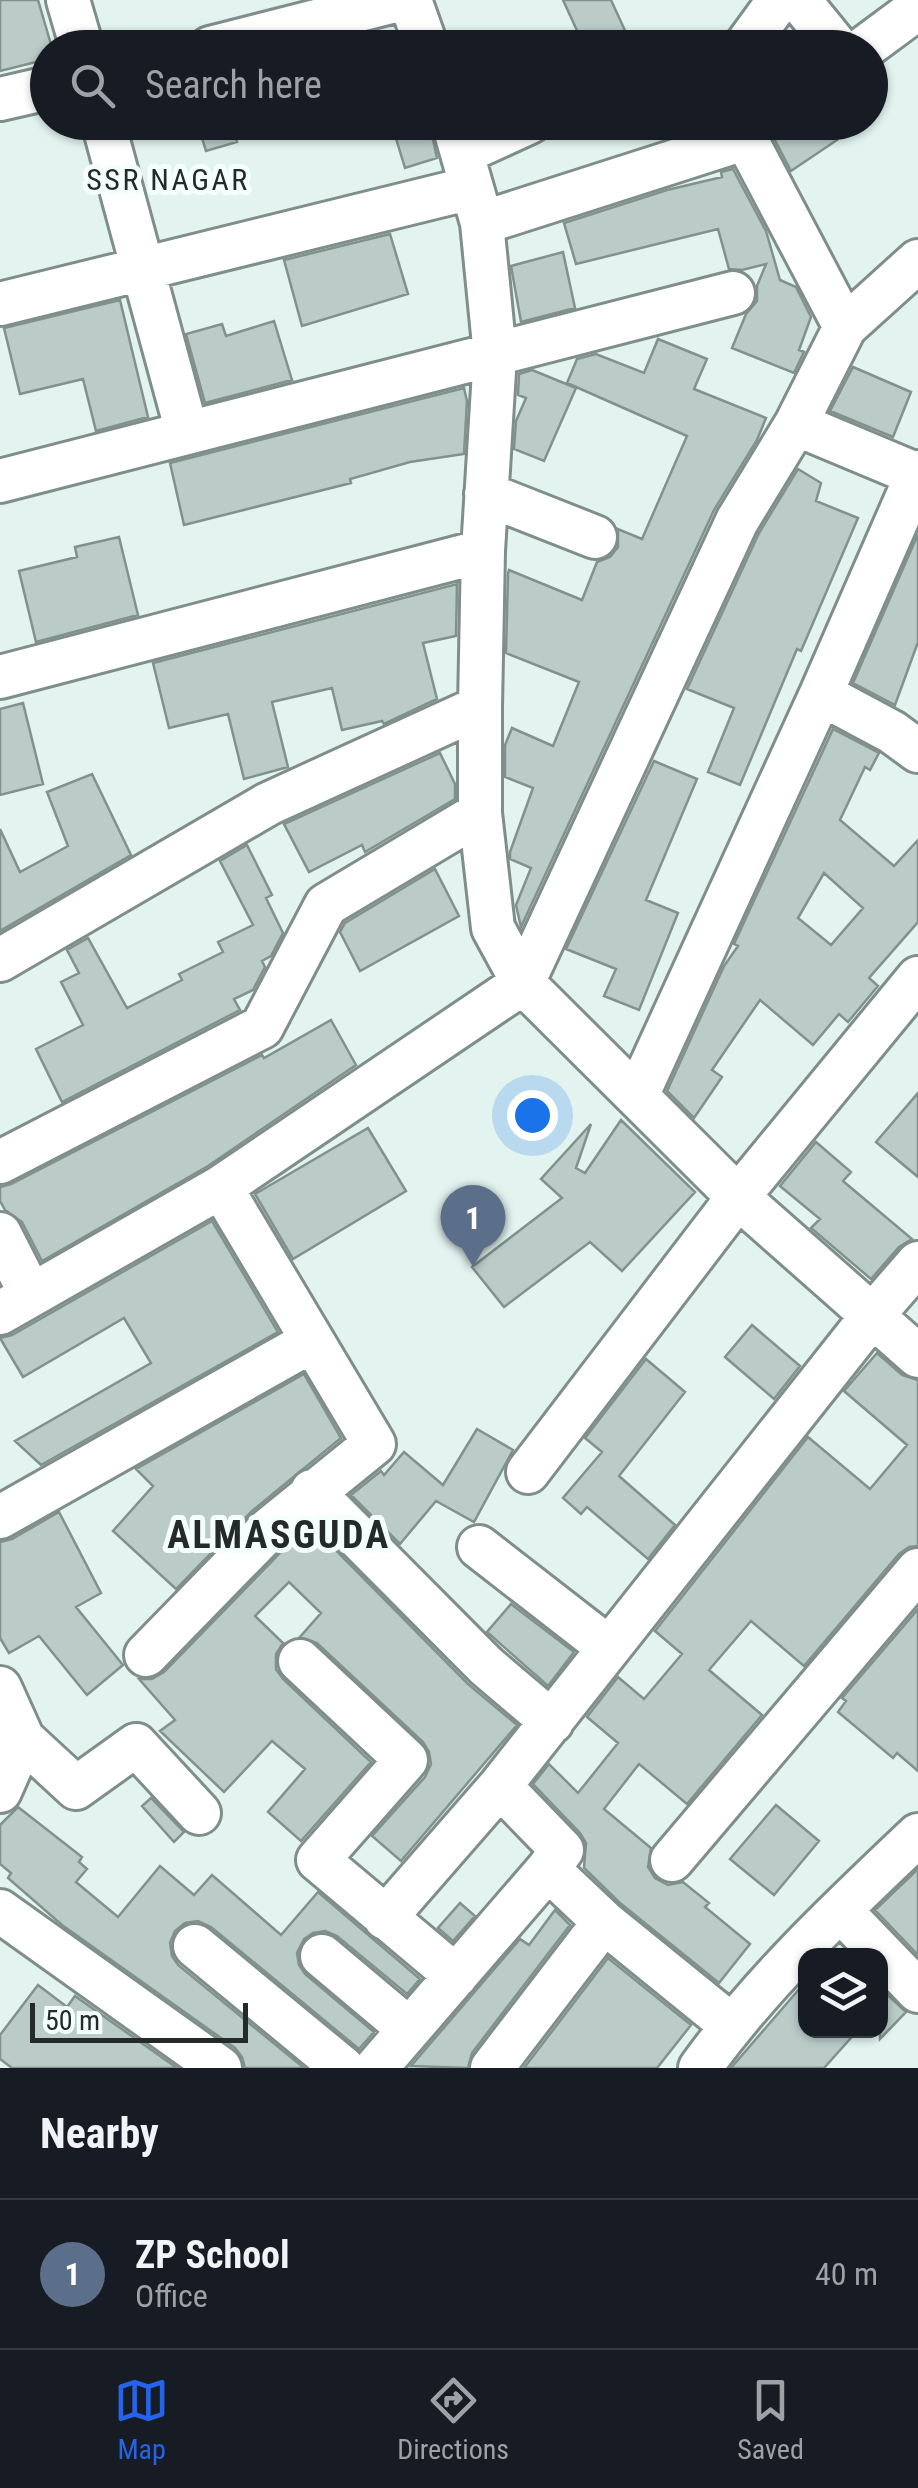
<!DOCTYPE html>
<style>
body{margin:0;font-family:"Roboto Condensed",sans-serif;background:#20242c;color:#f1f3f6}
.controls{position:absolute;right:30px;bottom:30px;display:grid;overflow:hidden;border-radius:20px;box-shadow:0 2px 8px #0004}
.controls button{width:90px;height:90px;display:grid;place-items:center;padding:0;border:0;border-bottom:2px solid #363941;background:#171b24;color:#f1f3f6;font:50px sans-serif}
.scale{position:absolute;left:30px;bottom:25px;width:218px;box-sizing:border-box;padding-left:10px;border:5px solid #242a29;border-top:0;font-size:28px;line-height:35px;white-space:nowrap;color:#242a29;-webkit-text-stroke:8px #f4fffd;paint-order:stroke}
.you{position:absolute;left:532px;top:1115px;width:35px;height:35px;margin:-25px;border:8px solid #fff;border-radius:50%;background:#1a73e8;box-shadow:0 0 0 15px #1a73e833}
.badge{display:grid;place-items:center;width:65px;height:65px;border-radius:50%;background:#2563eb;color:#fff;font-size:32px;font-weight:700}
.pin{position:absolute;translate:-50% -82px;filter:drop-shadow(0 2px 5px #0008)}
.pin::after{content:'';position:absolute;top:52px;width:35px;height:30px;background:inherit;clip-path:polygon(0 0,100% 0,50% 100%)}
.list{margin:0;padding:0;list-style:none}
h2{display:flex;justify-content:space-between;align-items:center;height:130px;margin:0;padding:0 40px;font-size:42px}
h2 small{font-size:32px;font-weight:400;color:#9ea1a6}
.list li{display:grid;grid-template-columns:65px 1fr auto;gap:30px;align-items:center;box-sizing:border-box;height:150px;padding:0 40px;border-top:2px solid #363941}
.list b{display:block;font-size:38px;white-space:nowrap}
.list p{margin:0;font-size:32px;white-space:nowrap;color:#9ea1a6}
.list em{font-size:32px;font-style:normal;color:#9ea1a6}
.icon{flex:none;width:55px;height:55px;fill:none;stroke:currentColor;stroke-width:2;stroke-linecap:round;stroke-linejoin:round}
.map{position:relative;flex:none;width:918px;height:2068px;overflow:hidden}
.search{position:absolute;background:#171b24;box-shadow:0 2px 8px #0004;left:30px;right:30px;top:30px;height:110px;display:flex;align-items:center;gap:25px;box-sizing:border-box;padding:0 35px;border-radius:55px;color:#9ea1a6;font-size:38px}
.sheet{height:280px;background:#171b24}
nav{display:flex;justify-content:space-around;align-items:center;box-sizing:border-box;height:140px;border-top:2px solid #363941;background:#171b24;font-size:28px;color:#9ea1a6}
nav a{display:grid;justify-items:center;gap:5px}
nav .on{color:#2563eb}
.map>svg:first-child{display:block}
</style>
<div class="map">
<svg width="918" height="2068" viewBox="0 0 918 2068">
<rect width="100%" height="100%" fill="#e2f3f0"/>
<path fill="#bacbc8" stroke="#81918e" stroke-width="2.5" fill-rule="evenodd" d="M0 0H38L52 48H48V59L0 71Z
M563 0H611L633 48H585Z
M197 122H231L237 142 206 151Z
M391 122H429L437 158 405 168Z
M771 122H824L837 140 791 171 767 125Z
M733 169 766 231 780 280 796 287 811 317 799 350 804 352 794 373 732 348 746 314 757 301V286L766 264 742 270 729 269 718 229 576 264 564 223 667 190 722 177 721 172Z
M390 234 408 294 302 326 284 260Z
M563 252 575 308 521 322 511 266Z
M120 300 148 417 96 431 83 379 20 394 4 328Z
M274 321 292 380 205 403 186 334 222 324 226 336Z
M658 339 707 359 694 389 766 418 757 440 714 510 521 927 516 905 531 868 510 859V852L533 788 505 777V745L512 728 553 746 579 682 506 653 508 574 509 570 582 600 597 562 610 557 618 547V529L642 539 687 436 567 383 577 359 596 354 644 373Z
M853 367 911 392 893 437 830 411Z
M532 370 576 388 544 461 514 449 516 421 526 398 518 395 519 374Z
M464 388 467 401 464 454 410 462 350 479 351 483 184 525 170 463Z
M798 469 821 483 816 501 858 518 801 651 797 649 740 785 708 772 734 708 687 689 759 533Z
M918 534V642L895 705 853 683Z
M119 537 138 615 36 642 19 571 77 557 75 547Z
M457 584 456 636 423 643 437 699 384 724 382 721 342 730 332 688 272 702 288 767 244 779 228 714 169 728 153 663Z
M23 703 43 784 0 795V709Z
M833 729 879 753 870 770 865 767 840 820 894 866 918 840V922L869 978 878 986 848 1022 839 1014 813 1045 760 1000 712 1070 722 1077 694 1118 667 1091 724 966 738 946 734 944ZM824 873 863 908 831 945 798 918Z
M440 753 455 784V799L365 852 362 845 309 872 284 824Z
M654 761 697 779 646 900 678 913 639 1010 604 996 616 969 566 949Z
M92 774 131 855 0 931V829L20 872 68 846 47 792Z
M247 845 272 895 266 898 283 933 271 956 262 961 265 967 253 990 234 999 240 1010 62 1102 36 1049 83 1025 61 982 79 973 67 950 88 938 127 1008 182 980 179 974 223 952 218 942 253 925 220 861Z
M435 869 459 916 360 971 340 932 345 923Z
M331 1020 356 1065 208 1166 42 1261 22 1222 5 1210 0 1201V1187L11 1184 262 1055 264 1058Z
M918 1093V1177L876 1142Z
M621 1120 695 1192 622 1271 590 1242 504 1307 472 1267 562 1198 541 1179 591 1124 576 1168 585 1173Z
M368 1128 406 1191 293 1259 255 1194Z
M816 1142 851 1172 843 1181 912 1239 899 1247 871 1279 811 1228 820 1219 780 1186Z
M212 1221 278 1332 41 1465 15 1441 151 1363 124 1318 23 1377 0 1338 12 1335Z
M752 1325 800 1366 774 1399 725 1357Z
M877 1353 902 1375 918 1380V1546L909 1547 899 1554 804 1666 751 1621 709 1670 762 1715 687 1804 639 1764 604 1809 651 1848 648 1867 655 1878 668 1885 683 1882 709 1903 705 1907 750 1944 719 1983 620 1903 584 1868 586 1843 580 1833 533 1784 549 1764 578 1793 618 1743 587 1717 618 1677 644 1699 682 1654 655 1631 808 1437 870 1489 907 1445 844 1391Z
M646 1359 685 1392 619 1476 675 1525 648 1559 587 1507 581 1514 563 1498 602 1452 585 1438Z
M304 1374 341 1438 252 1511 176 1589 113 1531 153 1486 136 1469Z
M477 1429 513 1450 474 1522 436 1501 400 1544 351 1495 381 1471 384 1475 404 1452 443 1485Z
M59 1512 101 1593 76 1607 123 1665 87 1695 39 1636 9 1653 0 1638V1542L12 1539Z
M312 1526 468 1684 517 1725 401 1861 372 1836 425 1777 431 1764 429 1752 423 1742 317 1643 300 1637 321 1613 289 1582 255 1616 283 1643 276 1654V1669L283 1679 371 1762 301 1841 268 1812 305 1769 272 1741 224 1792 160 1731 175 1720 139 1679H152L164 1672 285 1548Z
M511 1604 574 1652 548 1686 487 1632Z
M918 1609V1771L897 1753 893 1758 838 1712 846 1701 842 1698Z
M151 1798 184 1832 174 1842 142 1806Z
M776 1805 819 1841 774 1895 730 1859Z
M18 1807 82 1857 79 1862 87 1869 76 1882 118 1917 160 1866 194 1895 212 1875 281 1935 318 1892 420 1979 407 1994 337 1936 325 1931 313 1933 304 1939 297 1953 299 1965 305 1974 374 2032 359 2049 211 1927 198 1921 185 1923 175 1931 170 1943 172 1956 178 1965 304 2068H245L242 2057 235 2048 62 1925 8 1878 11 1873 0 1864V1825Z
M918 1869V1955L875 1910Z
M460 1903 475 1916 453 1941 438 1928Z
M555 1910 570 1925 472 2053 468 2068 411 2066 520 1939 529 1945Z
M608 1958 691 2025 657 2068H524Z
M806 1981V2030H858L824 2068H731Z
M38 1985 67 2007 75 1996 177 2068H12L0 2059V2035Z
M880 1988 906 2012 880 2039Z"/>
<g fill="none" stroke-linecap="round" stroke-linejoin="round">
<g stroke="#7f8e8b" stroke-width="48">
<path id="minor" d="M68 0 82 48
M410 0 427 48
M799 0 838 48
M210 48 399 0
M744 48 779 0
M864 48 918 8
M0 99 48 88
M103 122 187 432
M453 122 482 223 495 355 483 551 480 707V813L493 928 523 983 738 1197 918 1356
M737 122 845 327
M462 153 530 122
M482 223 747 138
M0 304 471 188
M796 424 918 475
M0 481 733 293
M486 494 595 537
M0 677 483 551
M821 694 892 732 918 751
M0 960 268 804 480 707
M637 1096 821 694 918 472
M0 1162 262 1027 326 905 480 813
M0 1234 31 1295
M0 1313 221 1187 523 983 737 521 796 424 845 327 918 261
M528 1472 738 1197 918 978
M312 1491 486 1666 552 1722
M0 1517 312 1341
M479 1547 609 1648
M146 1655 268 1530 374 1444 221 1187
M300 1661 406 1760 318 1860 456 1976
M0 1688 23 1739 0 1791
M23 1739 76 1788 136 1745 199 1813
M500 1786 562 1850 548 1869
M672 1860 918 1570
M840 1910 918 1991
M0 1911 220 2068
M385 1918 500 1786 872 1316 918 1263
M195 1946 343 2068
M322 1956 409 2029
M376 2068 548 1869 604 1922 731 2025
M492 2068 604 1922
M700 2068C762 1982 841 1908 918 1835"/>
</g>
<use href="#minor" stroke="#fff" stroke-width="42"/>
</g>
<g text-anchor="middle" stroke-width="10" stroke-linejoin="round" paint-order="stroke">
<g font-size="30" letter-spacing="2.5" fill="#242a29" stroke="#f4fffd">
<text x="168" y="190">SSR NAGAR</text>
</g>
<g font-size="38" font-weight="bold" letter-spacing="2.5" fill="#242a29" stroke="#f4fffd">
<text x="279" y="1548">ALMASGUDA</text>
</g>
</g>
</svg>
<div class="controls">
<button><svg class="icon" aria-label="layers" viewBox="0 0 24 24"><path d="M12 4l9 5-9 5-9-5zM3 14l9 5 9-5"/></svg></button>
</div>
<div class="scale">50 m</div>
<div class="you"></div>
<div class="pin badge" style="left:473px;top:1267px;background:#5c6f8a">1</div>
<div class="search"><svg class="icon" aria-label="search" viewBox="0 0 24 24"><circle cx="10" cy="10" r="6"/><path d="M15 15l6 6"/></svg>Search here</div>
</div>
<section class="sheet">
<h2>Nearby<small></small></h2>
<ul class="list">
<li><span class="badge" style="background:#5c6f8a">1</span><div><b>ZP School</b><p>Office</p></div><em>40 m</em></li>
</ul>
</section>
<nav>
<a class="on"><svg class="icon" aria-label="map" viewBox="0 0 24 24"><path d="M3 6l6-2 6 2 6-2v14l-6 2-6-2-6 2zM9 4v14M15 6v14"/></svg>Map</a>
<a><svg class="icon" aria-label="directions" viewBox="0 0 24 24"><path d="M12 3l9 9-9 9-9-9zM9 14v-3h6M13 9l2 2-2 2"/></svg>Directions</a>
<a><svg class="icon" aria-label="saved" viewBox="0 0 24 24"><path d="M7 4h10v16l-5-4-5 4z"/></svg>Saved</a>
</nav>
